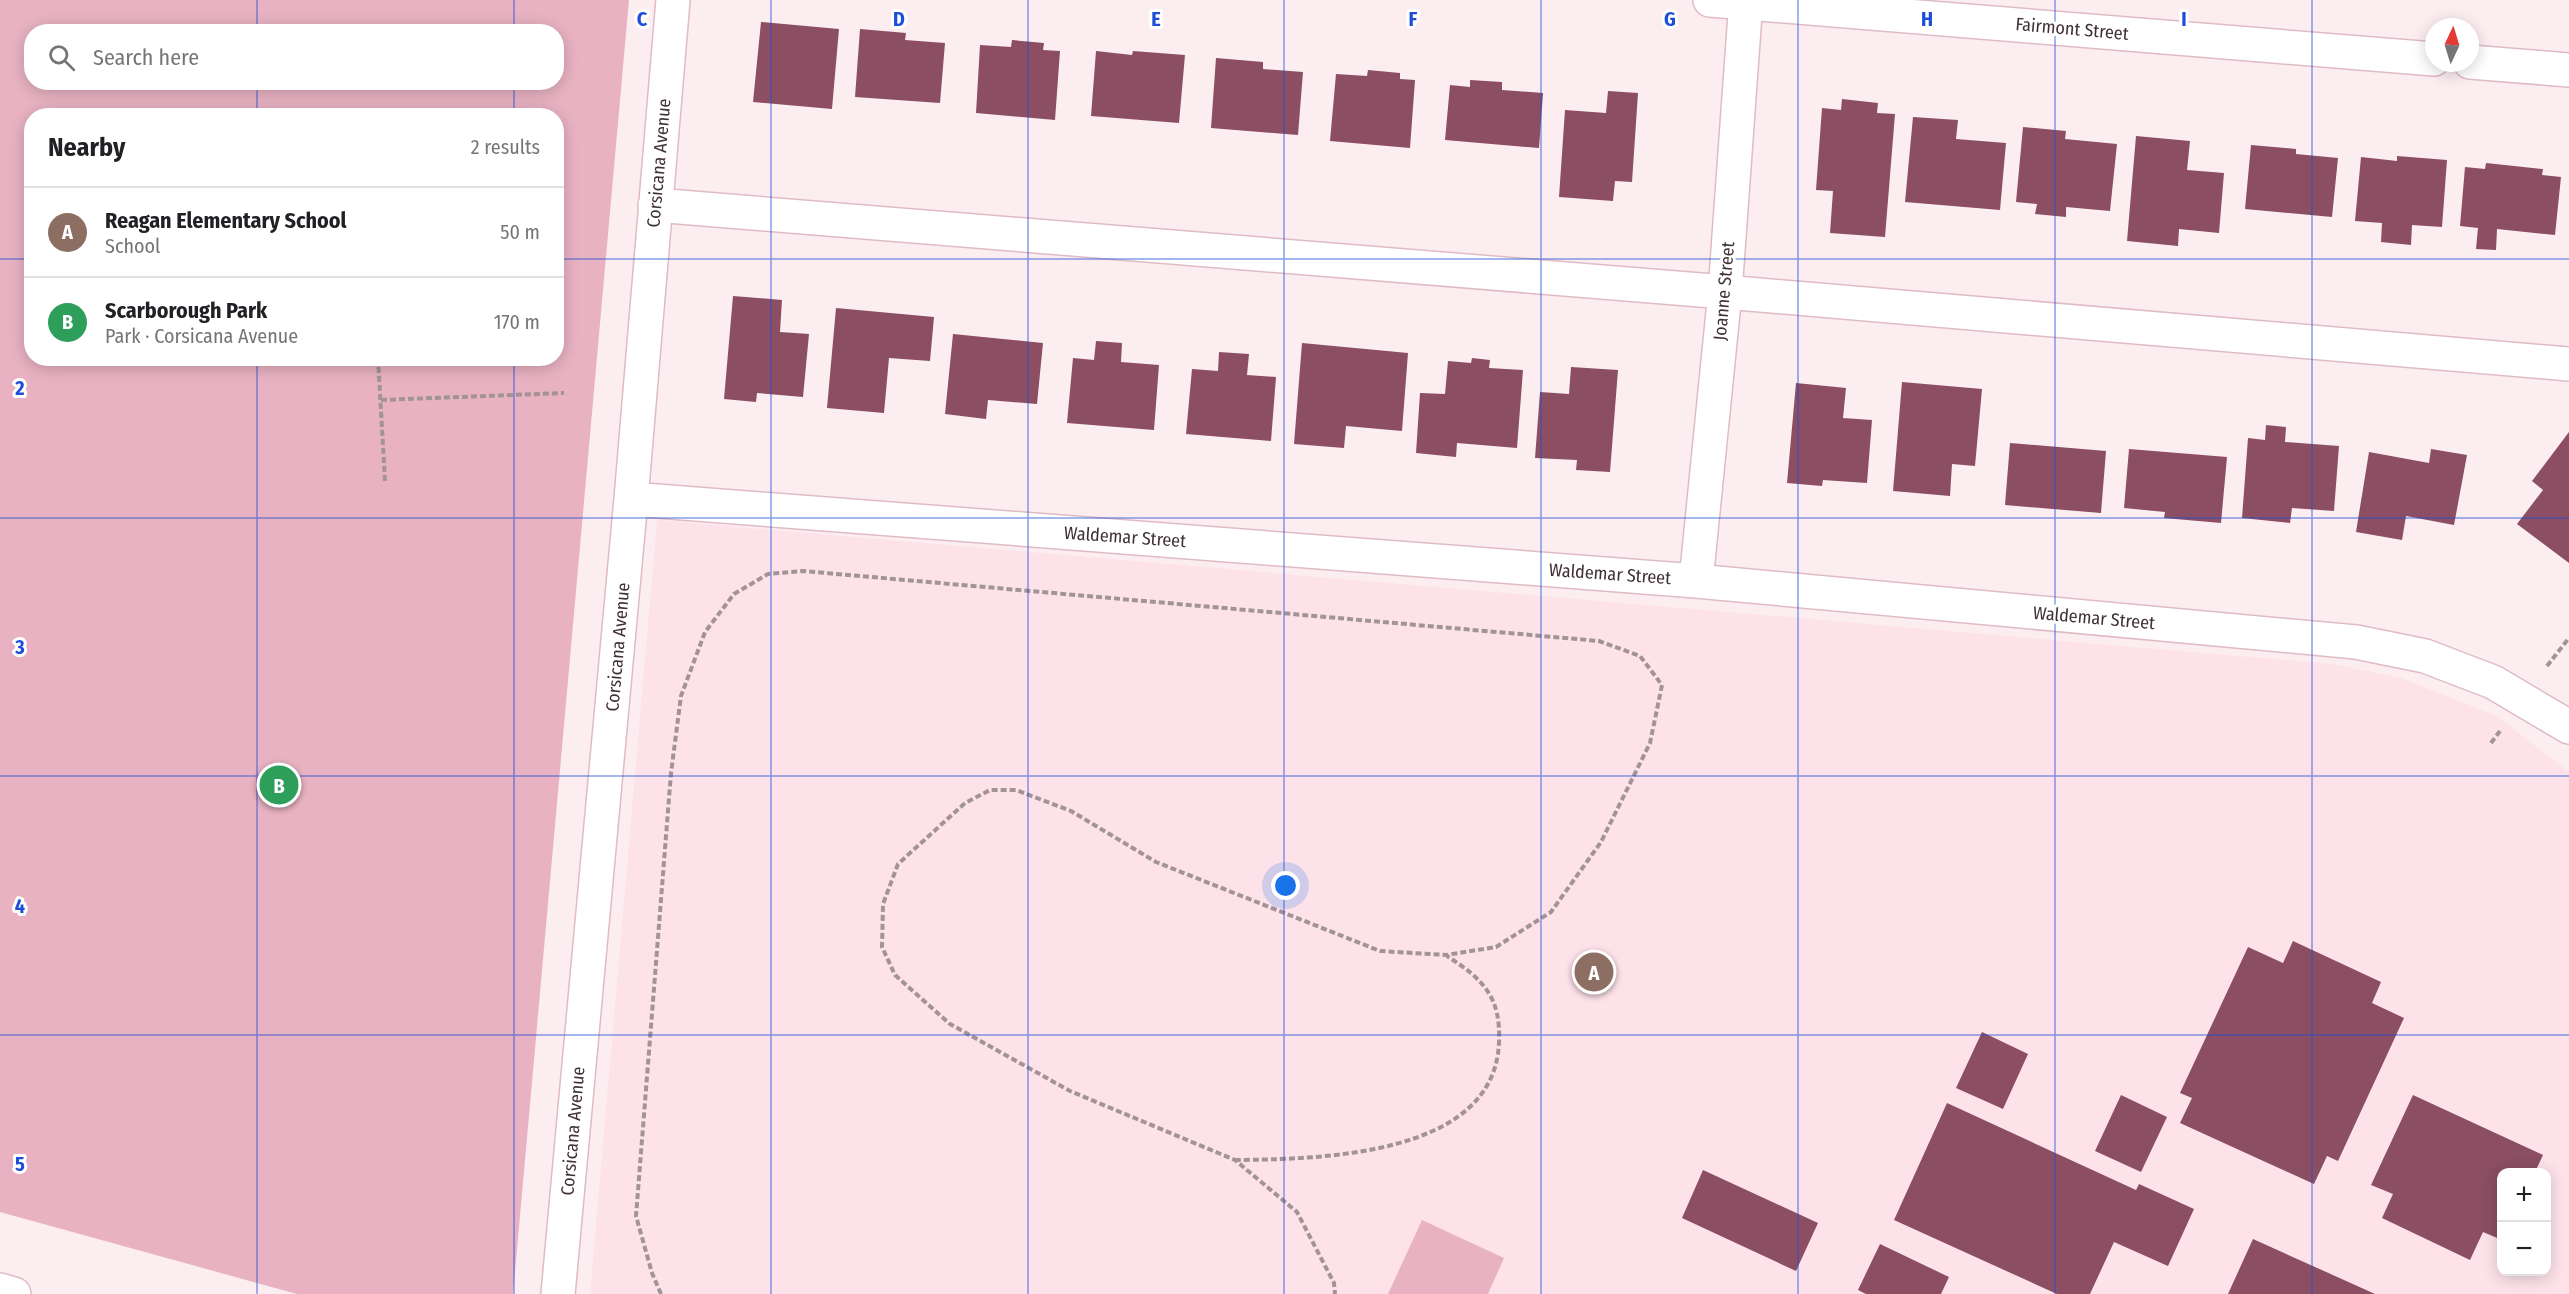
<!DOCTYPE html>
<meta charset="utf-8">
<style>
body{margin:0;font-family:"Fira Sans Condensed",sans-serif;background:#f6f6f6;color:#202124}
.controls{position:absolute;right:18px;bottom:18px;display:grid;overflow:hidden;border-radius:12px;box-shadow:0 3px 15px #0003}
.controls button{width:54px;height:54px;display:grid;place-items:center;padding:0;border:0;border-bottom:2px solid #e0e0e0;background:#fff;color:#202124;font:30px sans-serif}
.compass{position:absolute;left:2425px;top:18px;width:54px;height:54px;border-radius:50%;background:#fff;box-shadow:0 3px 15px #0003;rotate:4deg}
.you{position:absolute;left:1286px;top:886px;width:21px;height:21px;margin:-15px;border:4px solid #fff;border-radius:50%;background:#1a73e8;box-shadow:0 0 0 9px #1a73e833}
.badge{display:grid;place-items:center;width:39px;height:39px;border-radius:50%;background:#7c3aed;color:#fff;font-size:20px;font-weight:700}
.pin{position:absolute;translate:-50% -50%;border:3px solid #fff;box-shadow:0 2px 6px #0006}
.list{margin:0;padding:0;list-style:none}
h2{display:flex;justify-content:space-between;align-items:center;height:78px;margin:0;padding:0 24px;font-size:26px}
h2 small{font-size:20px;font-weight:400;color:#757577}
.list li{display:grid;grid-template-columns:39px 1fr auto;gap:18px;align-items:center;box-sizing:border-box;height:90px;padding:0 24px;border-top:2px solid #e0e0e0}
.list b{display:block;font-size:22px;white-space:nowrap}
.list p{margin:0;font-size:20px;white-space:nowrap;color:#757577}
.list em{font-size:20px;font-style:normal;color:#757577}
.icon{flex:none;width:33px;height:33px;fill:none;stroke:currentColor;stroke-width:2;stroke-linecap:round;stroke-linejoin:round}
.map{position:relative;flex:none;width:2569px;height:1294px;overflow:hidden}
.search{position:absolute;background:#fff;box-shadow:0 3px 15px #0003;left:24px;top:24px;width:540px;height:66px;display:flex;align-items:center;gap:15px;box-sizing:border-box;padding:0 21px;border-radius:24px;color:#757577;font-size:22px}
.panel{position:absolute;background:#fff;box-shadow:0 3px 15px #0003;left:24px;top:108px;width:540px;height:258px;border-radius:24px}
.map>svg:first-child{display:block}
</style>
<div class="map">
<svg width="2569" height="1294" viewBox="0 0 2569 1294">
<rect width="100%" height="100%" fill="#fcedf1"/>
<path fill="#fee2ea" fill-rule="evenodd" d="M657 520 2333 664 2401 678 2497 716 2569 772V1294H590ZM2502 1172H2546V1272H2502Z"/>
<path fill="#e8b2c2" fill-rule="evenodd" d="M0 0H629L513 1294H297L0 1212ZM32 32H556V82H32ZM32 116H556V358H32Z
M1422 1220 1504 1258 1488 1294H1388Z"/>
<path fill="#8b4e63" d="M761 22 839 29 832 109 753 102Z
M860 29 906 33 905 40 945 43 940 103 855 97Z
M1012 40 1044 43 1043 50 1060 51 1055 120 976 113 980 45 1011 47Z
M1096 51 1132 55 1133 51 1185 55 1179 123 1091 116Z
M1216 58 1263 62V69L1303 72 1298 135 1211 128Z
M1368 70 1400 73V79L1415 80 1410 148 1330 141 1336 74 1367 76Z
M1470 80 1502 82V90L1543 93 1539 148 1445 140 1450 85 1470 87Z
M1608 91 1638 93 1632 182 1615 181 1613 201 1559 197 1565 110 1606 113Z
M1842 99 1878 103 1877 113 1895 114 1885 237 1830 233 1833 191 1816 190 1822 108 1841 110Z
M1913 117 1958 120 1956 139 2006 143 2000 210 1905 202Z
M2023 127 2066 131 2065 139 2117 144 2110 211 2066 207V217L2035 214 2037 204 2016 202Z
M2136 136 2190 141 2187 170 2224 173 2219 233 2179 229 2178 246 2127 241Z
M2251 145 2296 149V154L2338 158 2332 217 2245 209Z
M2397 156 2447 160 2442 227 2412 225 2411 245 2381 242 2382 223 2355 221 2361 157 2397 161Z
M2486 163 2543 169 2542 175 2561 177 2555 235 2497 229 2496 250 2476 249 2478 228 2460 226 2465 167 2485 169Z
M733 296 782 300 780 332 809 334 803 397 757 393 756 402 724 399Z
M836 308 934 317 930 361 889 358 884 413 827 408Z
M953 334 1043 343 1037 404 988 400 986 419 945 414Z
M1096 341 1122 343 1121 362 1159 365 1154 430 1067 423 1073 358 1094 360Z
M1302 343 1408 353 1402 431 1346 426 1344 448 1294 444Z
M1219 352 1249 354 1247 375 1276 377 1271 441 1186 434 1192 369 1218 371Z
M1472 358 1490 360 1489 368 1523 370 1517 448 1457 443 1456 457 1416 453 1420 393 1445 394 1448 361 1471 363Z
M1571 367 1618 370 1610 472 1576 470 1577 460 1535 458 1540 392 1569 394Z
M1902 382 1982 389 1975 466 1952 464 1950 496 1893 491Z
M1796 383 1846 388 1843 418 1872 420 1867 483 1823 480 1822 486 1787 483Z
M2266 425 2286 427 2285 442 2339 446 2334 511 2292 508 2290 523 2242 518 2248 438 2265 440Z
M2569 432V563L2517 524 2543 490 2532 481Z
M2010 443 2106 451 2101 513 2005 505Z
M2129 449 2227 457 2221 523 2164 518 2165 512 2124 508Z
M2431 449 2467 455 2454 525 2406 516 2402 540 2356 532 2369 452 2429 463Z
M2293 941 2381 982 2372 1003 2404 1018 2338 1161 2327 1156 2314 1184 2180 1123 2192 1098 2180 1093 2248 947 2283 963Z
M1982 1032 2028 1054 2003 1109 1956 1088Z
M2121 1095 2167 1117 2141 1172 2095 1151Z
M2413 1095 2543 1155 2535 1172H2502V1240L2483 1232 2470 1260 2382 1218 2393 1194 2371 1185Z
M1947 1103 2136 1190 2139 1184 2194 1209 2168 1266 2114 1242 2090 1294H2057L1894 1220Z
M1703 1170 1818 1223 1796 1271 1682 1218Z
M2253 1239 2375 1294H2228Z
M1880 1244 1949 1277 1941 1294H1866L1858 1290Z"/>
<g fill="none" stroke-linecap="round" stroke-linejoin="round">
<g stroke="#e0bbc6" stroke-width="36">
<path id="minor" d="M1710 0 2434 59
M2470 62 2569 70
M655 205 1725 292 2569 364
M631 499 1696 581 2356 642 2425 656 2493 682 2569 727
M1696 581 1725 292 1746 0
M0 1290 14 1294
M558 1294 631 499 673 0"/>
</g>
<path stroke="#a29397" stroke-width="4" stroke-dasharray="6 3" stroke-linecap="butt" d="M378 358 385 481
M381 400 564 393
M2547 666 2569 638
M2491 743 2500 731
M1235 1160C1318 1159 1494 1157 1499 1043 1501 997 1484 980 1447 956
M661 1294 652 1273 636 1216 671 773 681 696 705 632 734 594 768 574 803 571 1599 641 1640 656 1662 685 1650 743 1601 842 1551 912 1496 947 1446 955 1380 951 1156 862 1071 811 1016 790H990L965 803 898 864 883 904 882 947 895 975 950 1024 1070 1091 1235 1160 1297 1212 1334 1283 1335 1294"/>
<use href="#minor" stroke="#fff" stroke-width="33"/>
</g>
<path fill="none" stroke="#1d4ed8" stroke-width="1.5" stroke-opacity="0.55" d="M257 0V32M514 0V32M771 0V1294M1028 0V1294M1284 0V1294M1541 0V1294M1798 0V1294M2055 0V1294M2312 0V1294M257 82V116M514 82V116M0 259H32M556 259H2569M257 358V1294M514 358V1294M0 518H2569M0 776H2569M0 1035H2569"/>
<g text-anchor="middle" stroke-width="6" stroke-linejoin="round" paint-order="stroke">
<g font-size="18" fill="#403136" stroke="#fefffe">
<text transform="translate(2072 29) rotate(5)" y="6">Fairmont Street</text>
<text transform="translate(659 163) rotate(-85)" y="6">Corsicana Avenue</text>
<text transform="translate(1724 291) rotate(-85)" y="6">Joanne Street</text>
<text transform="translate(1125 537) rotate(4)" y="6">Waldemar Street</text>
<text transform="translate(1610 574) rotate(4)" y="6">Waldemar Street</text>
<text transform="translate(2094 618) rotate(5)" y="6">Waldemar Street</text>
<text transform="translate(618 647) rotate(-85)" y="6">Corsicana Avenue</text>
<text transform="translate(573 1131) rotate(-85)" y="6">Corsicana Avenue</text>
</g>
</g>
<g font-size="20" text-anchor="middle" font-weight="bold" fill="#1d4ed8" stroke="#fefffe" stroke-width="6" stroke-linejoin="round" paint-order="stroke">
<text x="642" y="26">C</text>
<text x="899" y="26">D</text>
<text x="1156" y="26">E</text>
<text x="1413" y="26">F</text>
<text x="1670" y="26">G</text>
<text x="1927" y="26">H</text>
<text x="2184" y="26">I</text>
<text x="20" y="395">2</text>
<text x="20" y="654">3</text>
<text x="20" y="913">4</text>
<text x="20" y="1171">5</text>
</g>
</svg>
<div class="controls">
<button>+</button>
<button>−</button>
</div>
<svg class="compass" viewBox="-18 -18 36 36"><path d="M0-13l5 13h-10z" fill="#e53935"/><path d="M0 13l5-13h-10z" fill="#757577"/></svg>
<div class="you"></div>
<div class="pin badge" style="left:1594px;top:972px;background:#8d6e63">A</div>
<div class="pin badge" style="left:279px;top:785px;background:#2e9e5b">B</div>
<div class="search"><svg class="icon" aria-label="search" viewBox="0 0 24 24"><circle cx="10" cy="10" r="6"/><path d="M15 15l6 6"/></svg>Search here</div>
<section class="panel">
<h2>Nearby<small>2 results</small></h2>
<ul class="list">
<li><span class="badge" style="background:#8d6e63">A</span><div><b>Reagan Elementary School</b><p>School</p></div><em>50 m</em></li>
<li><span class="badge" style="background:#2e9e5b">B</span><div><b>Scarborough Park</b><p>Park · Corsicana Avenue</p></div><em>170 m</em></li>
</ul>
</section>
</div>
